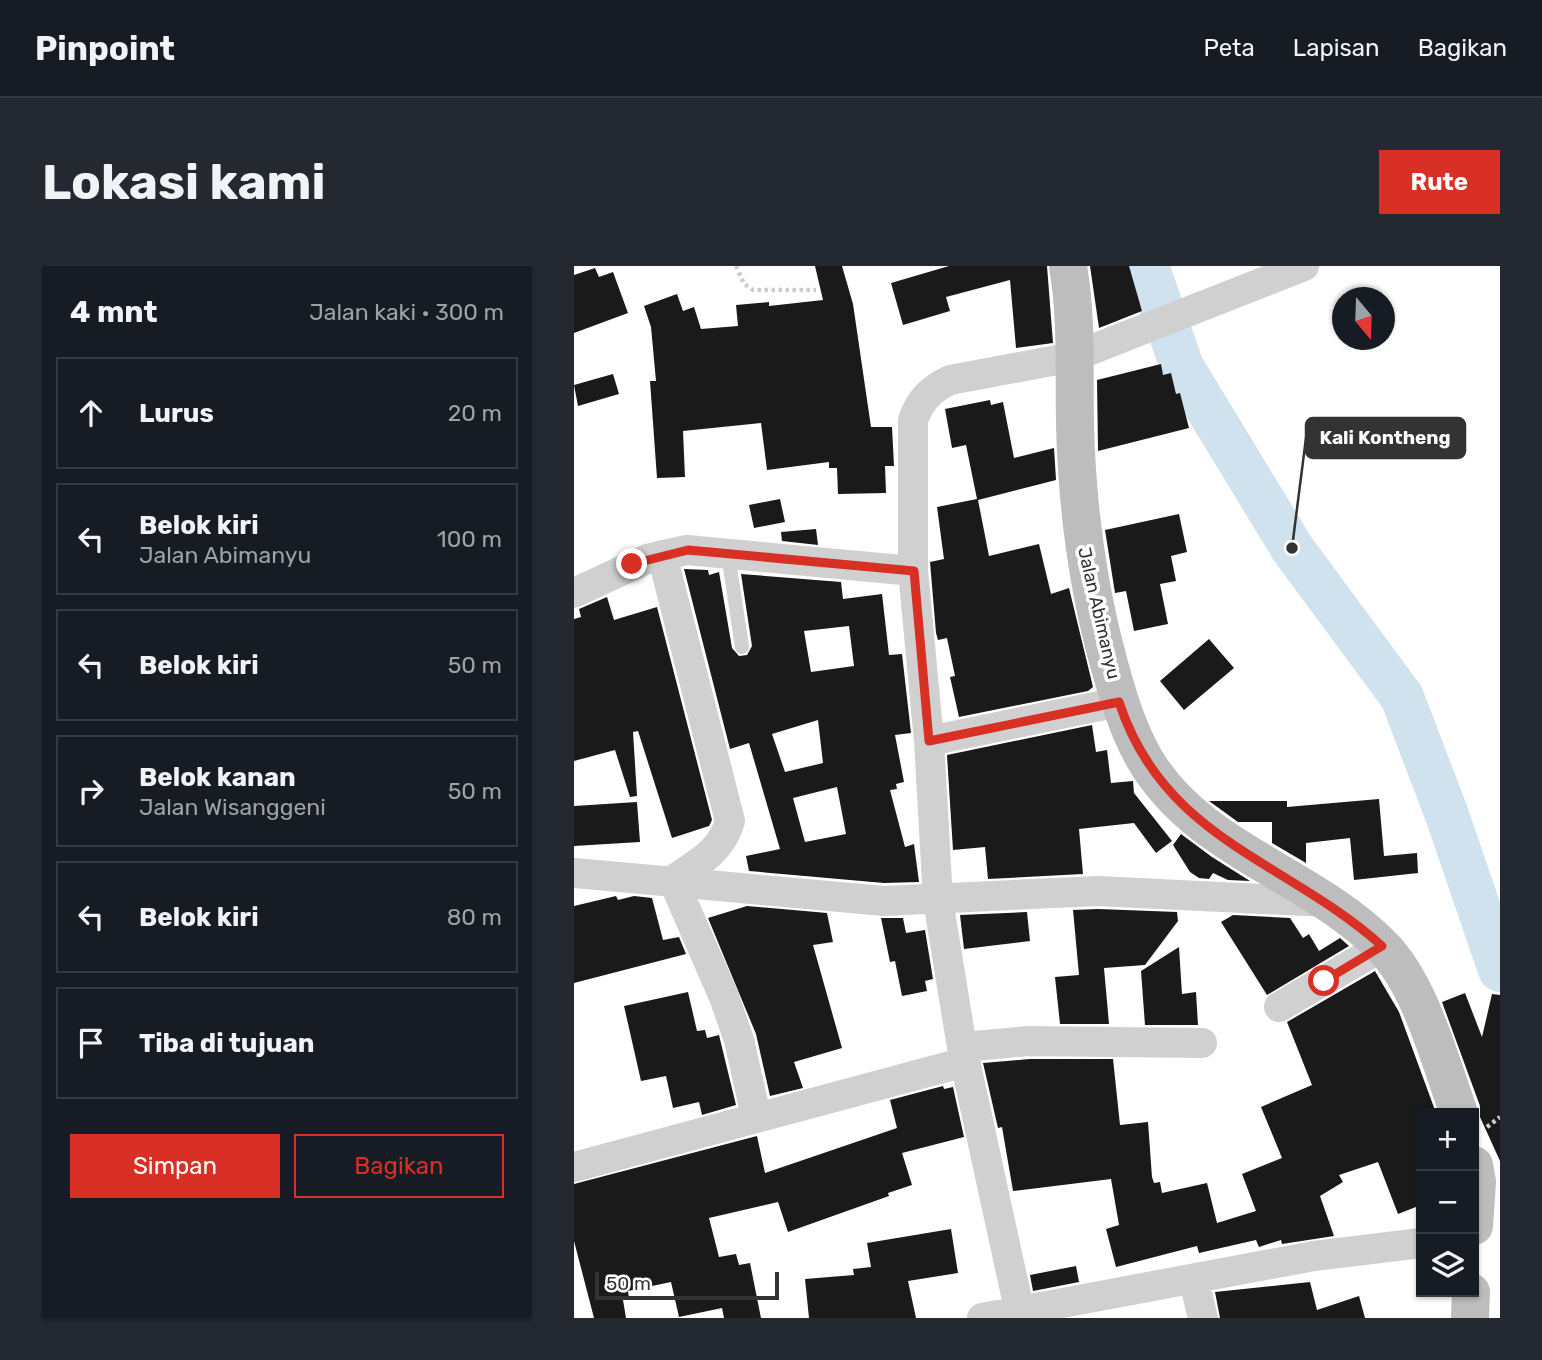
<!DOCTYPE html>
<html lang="id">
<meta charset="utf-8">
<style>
body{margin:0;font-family:Rubik,sans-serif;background:#242831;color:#f1f3f6}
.controls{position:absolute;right:21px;bottom:21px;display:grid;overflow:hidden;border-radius:0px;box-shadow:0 2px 5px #0004}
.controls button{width:63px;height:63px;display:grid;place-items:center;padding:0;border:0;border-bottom:2px solid #363941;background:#171b24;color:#f1f3f6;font:35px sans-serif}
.compass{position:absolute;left:758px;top:21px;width:63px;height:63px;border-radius:50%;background:#171b24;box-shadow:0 2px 5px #0004;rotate:161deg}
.scale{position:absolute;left:21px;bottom:18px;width:184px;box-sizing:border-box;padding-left:7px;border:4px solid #333;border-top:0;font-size:19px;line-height:24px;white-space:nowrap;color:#333;-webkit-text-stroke:5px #fff;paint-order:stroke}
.stop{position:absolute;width:21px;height:21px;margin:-16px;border:5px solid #d93025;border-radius:50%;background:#fff}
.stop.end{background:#d93025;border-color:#fff;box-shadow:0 2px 7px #0008}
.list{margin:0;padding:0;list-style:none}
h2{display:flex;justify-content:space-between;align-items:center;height:91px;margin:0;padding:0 28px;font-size:30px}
h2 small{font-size:23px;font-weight:400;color:#9ea1a6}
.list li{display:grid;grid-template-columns:46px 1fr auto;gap:21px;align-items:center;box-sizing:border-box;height:112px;margin:0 14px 14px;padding:0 14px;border:2px solid #363941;border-radius:0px}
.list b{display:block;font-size:26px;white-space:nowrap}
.list p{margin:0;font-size:23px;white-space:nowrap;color:#9ea1a6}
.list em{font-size:23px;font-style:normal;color:#9ea1a6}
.actions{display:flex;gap:14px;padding:21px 28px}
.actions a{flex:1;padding:16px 0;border:2px solid #d93025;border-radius:0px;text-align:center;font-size:24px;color:#d93025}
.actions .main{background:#d93025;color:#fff}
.icon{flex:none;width:38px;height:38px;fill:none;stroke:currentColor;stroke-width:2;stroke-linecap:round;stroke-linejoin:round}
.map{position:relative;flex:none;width:926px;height:1052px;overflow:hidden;border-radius:0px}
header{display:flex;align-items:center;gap:42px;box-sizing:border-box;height:98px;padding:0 35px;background:#171b24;border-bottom:2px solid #363941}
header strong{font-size:33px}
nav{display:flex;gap:38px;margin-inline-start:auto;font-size:24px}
.intro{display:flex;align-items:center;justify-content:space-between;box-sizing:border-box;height:168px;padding:0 42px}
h1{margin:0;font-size:49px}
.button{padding:18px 32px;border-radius:0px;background:#d93025;color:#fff;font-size:24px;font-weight:700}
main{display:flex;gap:42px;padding:0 42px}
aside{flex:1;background:#171b24;border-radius:0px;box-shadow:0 2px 5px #0004}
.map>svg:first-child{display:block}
</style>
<header>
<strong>Pinpoint</strong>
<nav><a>Peta</a><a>Lapisan</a><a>Bagikan</a></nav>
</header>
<div class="intro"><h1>Lokasi kami</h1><a class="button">Rute</a></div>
<main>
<aside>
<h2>4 mnt<small>Jalan kaki · 300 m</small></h2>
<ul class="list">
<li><svg class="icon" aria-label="ahead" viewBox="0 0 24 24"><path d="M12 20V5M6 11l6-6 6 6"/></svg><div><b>Lurus</b></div><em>20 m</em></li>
<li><svg class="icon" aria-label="left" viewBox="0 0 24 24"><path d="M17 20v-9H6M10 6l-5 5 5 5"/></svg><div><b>Belok kiri</b><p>Jalan Abimanyu</p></div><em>100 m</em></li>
<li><svg class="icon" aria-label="left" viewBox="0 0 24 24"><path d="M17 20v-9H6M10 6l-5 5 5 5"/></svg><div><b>Belok kiri</b></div><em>50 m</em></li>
<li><svg class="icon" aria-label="right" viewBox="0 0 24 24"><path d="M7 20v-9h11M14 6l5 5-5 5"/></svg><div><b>Belok kanan</b><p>Jalan Wisanggeni</p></div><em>50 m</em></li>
<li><svg class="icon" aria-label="left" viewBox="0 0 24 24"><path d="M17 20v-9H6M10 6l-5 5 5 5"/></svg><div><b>Belok kiri</b></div><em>80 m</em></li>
<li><svg class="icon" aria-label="arrive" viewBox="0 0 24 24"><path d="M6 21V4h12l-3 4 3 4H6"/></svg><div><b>Tiba di tujuan</b></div></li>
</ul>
<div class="actions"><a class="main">Simpan</a><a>Bagikan</a></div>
</aside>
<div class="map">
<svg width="926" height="1052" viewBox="0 0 926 1052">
<rect width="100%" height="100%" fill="#fff"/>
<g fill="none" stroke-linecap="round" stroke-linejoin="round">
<path stroke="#cfe2ee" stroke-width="44" d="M573 0 608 101 718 282 828 431 873 549 926 704"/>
</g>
<path fill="#1a1a1a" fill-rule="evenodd" d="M241 0H268L279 38 297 161H318L320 200H311L312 227 264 228 263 202H255V196L193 204 187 157 109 165 111 211 83 212 76 115H82L77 61 70 40 103 28 109 45 120 41 127 63 164 60 162 39 195 36V40L249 34Z
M375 0H473L479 77 442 82 436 14 372 31 376 45 329 59 317 17Z
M516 0H555L568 45 525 62Z
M21 2 25 11 39 6 54 47 0 67V9Z
M587 98 589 109 597 107 602 128 606 127 615 162 524 185 523 114Z
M39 108 45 128 4 140 0 119Z
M416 134 417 139 429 136 440 192 480 182 482 214 404 234 415 290 465 278 477 328 495 322 519 421 514 425 385 451 376 411 381 410 373 372 364 374 362 367 356 296 370 293 363 241 403 233 392 179 378 182 371 143Z
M206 233 211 256 180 262 175 239Z
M605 248 613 286 597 290 602 315 586 318 594 358 560 365 552 325 541 327 531 264Z
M242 263 244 279 208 275 207 266Z
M110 303 134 304 135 309 145 306 158 382 165 390 173 389 178 380 167 308 267 316 269 333 308 328 315 389 328 388 337 467 321 469 330 516 322 518 323 523 316 524 331 581 340 578 345 616 310 617 175 605 172 590 206 583 175 477 156 483ZM275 360 280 400 237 406 230 365ZM244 454 249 497 211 506 198 468ZM263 521 272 568 231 576 219 532Z
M33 331 40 354 83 341 138 554 135 560 98 572 64 465 59 466 63 530 56 531 41 484 0 495V353L7 351 5 343Z
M635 373 660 402 610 444 586 415Z
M518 459 522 486 533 484 537 517 559 515 560 527 598 575 582 587 560 557 505 563 509 608 414 613 411 581 379 584 373 489Z
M805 533 810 590 843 587 844 607 780 614 776 572 732 577V597L698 577V556H664L635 535H713V541Z
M63 536 66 576 0 580V540Z
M607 568 638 591 676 615 654 614 639 607 635 613 625 612 616 606 599 579Z
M42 630 44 634 60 630 78 632 89 674 105 671 112 688 0 717V640Z
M173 640 253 647 259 676 239 679 268 782 220 796 229 822 196 830 182 768 134 652Z
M524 643 603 646 604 655 571 699 530 702 535 758H486L481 711 505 709 499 644Z
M453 646 456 675 390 683 386 649Z
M659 649 716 652 729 672 735 668 745 685 766 672 775 680 693 729 647 656Z
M307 652H329L332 667 351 664 359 713 351 715 353 725 328 730 321 695 316 696Z
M605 681 608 728 622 726 624 759H571L567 705Z
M801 705 825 746 862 847H847V939L824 948 804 896 765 909 769 916 746 930 760 970 708 978 707 974 685 981 682 974 625 987 623 980 542 1001 532 963 545 959 537 913 439 925 428 861 424 862 409 797 456 793H539L546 859 574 856 578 911 580 917 586 916 588 927 633 917 643 957 682 945 668 908 708 892 687 841 738 819 713 756Z
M114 726 123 765 131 764 133 772 145 769 162 839 128 849 125 836 99 842 92 810 67 815 50 740Z
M891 727 908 771 918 728 926 729V895L906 851V840L868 736Z
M369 820 370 823 379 821 390 871 328 887 338 919 314 927 315 930 214 966 204 936 135 952 145 991 162 988 165 999 176 997 187 1052H150L148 1042 105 1051 97 1016 54 1025 55 1032 49 1034 52 1052H20L0 975V918L183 870 191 907 323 862 316 834Z
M377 963 384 1007 334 1015 342 1052H235L231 1013 280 1009 279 1003 297 1001 293 977Z
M502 1000 505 1016 459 1025 456 1009Z
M736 1016 743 1044 785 1030 791 1052H646L641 1026Z"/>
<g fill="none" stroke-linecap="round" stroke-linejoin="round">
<path stroke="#cdcdcd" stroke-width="4.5" stroke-dasharray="3.5 3.5" stroke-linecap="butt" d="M162 0 170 18 179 24H242
M913 861 926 851"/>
<path stroke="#d0d0d0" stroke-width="14" d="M154 288 168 381"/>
<path stroke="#d0d0d0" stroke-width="30" d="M88 289 156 555C148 585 123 598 99 614L150 731 165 774 182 850
M0 327 73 293 113 284 339 305
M355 475 545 436
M0 607 310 635 524 625 752 636
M705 741 809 680
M388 781 455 775 628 777
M0 901 391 796
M620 1015 629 1052
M408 1052 740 990 847 977
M447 1052 388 781 364 634 355 475 339 305V154C346 134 357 123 376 114L499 91 730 0"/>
<path stroke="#bdbdbd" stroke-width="38" d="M494 0C503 52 500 105 501 158 503 240 513 319 535 398 544 430 553 462 570 492 623 584 736 607 808 680 847 719 866 796 885 847
M900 899 903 916 900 960
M896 1052 897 1026"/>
</g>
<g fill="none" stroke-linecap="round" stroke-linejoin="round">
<path stroke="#d93025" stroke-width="9" d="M58 298 114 284 340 305 355 475 545 436C590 574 712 594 808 680L750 715"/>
</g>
<g text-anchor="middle" stroke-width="7" stroke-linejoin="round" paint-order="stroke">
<g font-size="18" fill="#333" stroke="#fff">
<text transform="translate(525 347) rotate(77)" y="6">Jalan Abimanyu</text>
</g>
</g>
<path fill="none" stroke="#333" stroke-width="2.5" d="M718 282L732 172"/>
<circle fill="#333" stroke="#fff" stroke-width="2.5" cx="718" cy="282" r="7"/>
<rect fill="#333" stroke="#333" stroke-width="2.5" x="732" y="152" width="159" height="40" rx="7"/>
<g font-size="19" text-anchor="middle" font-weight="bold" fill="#fff">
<text x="811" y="178">Kali Kontheng</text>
</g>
</svg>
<div class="controls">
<button>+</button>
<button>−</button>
<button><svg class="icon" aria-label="layers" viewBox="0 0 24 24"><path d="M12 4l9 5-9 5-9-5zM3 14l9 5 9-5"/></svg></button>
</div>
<svg class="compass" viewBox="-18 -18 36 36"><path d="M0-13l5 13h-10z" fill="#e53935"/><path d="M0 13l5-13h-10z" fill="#9ea1a6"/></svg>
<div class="scale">50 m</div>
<div class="stop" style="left:750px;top:715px"></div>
<div class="stop end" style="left:58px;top:298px"></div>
</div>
</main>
